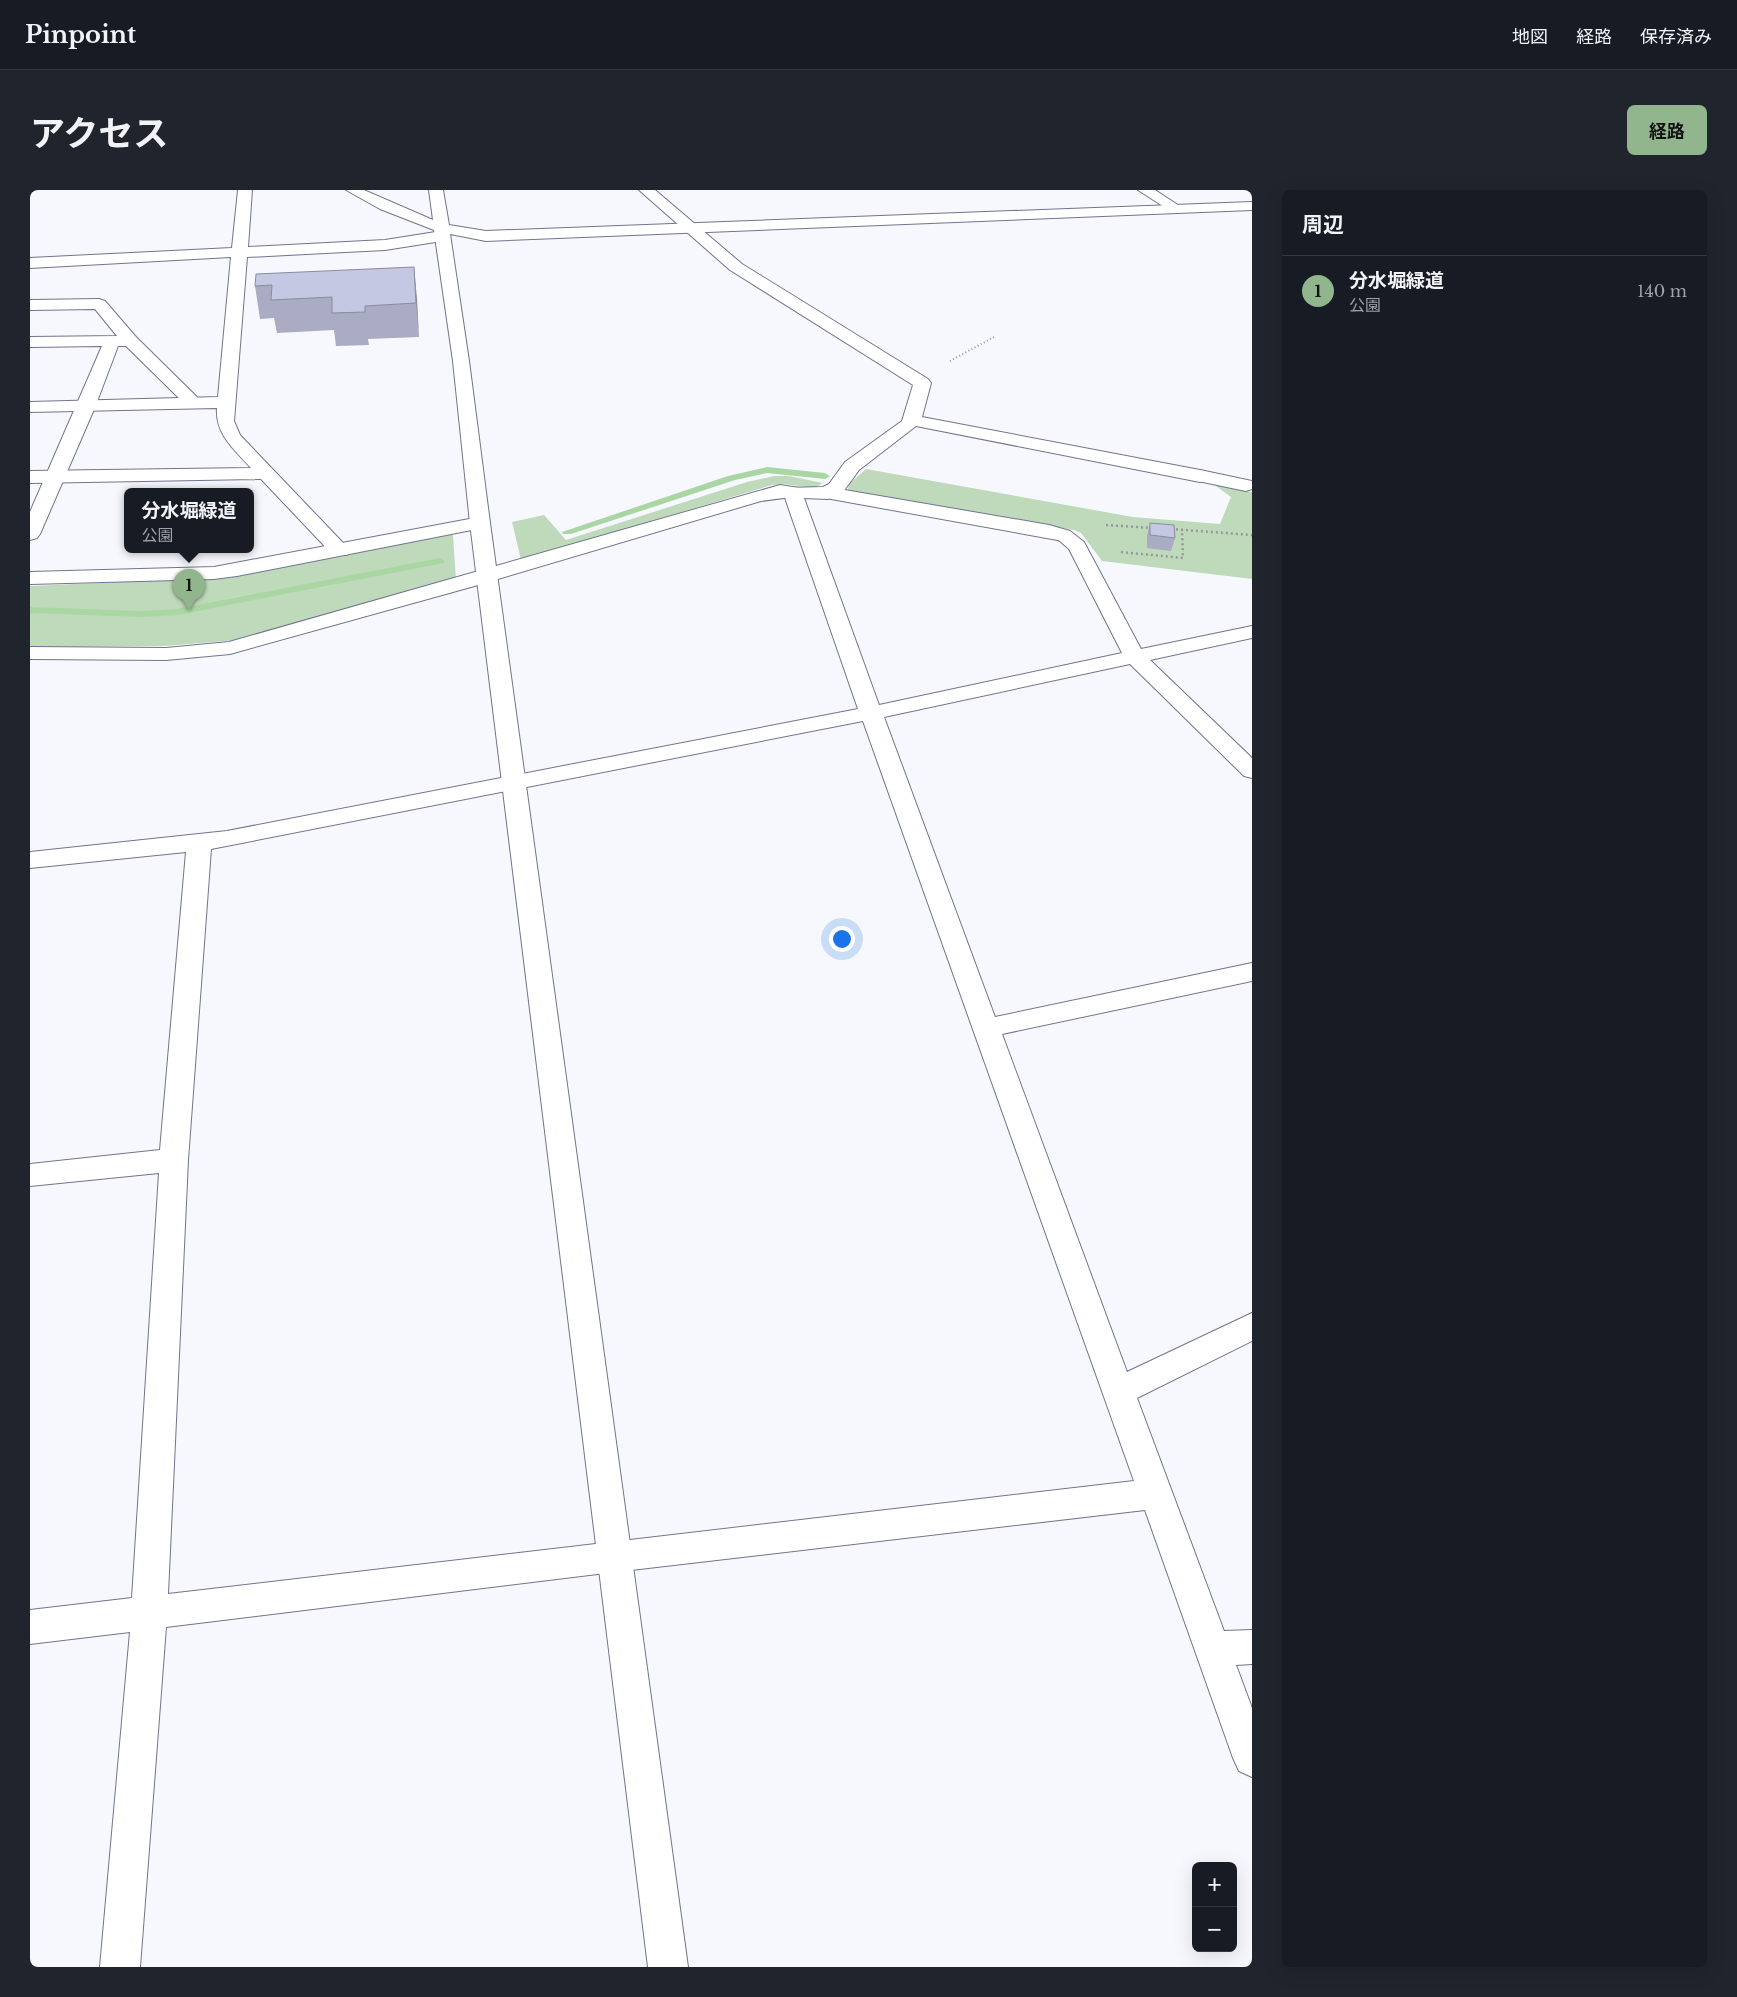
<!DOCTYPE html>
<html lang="ja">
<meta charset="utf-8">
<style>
body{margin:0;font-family:"Libre Baskerville","Noto Sans JP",serif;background:#20242c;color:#f1f3f6}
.controls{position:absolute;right:15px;bottom:15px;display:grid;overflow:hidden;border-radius:8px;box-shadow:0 5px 20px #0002}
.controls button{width:45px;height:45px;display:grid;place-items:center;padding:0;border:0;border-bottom:1px solid #363941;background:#171b24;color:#f1f3f6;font:25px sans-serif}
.you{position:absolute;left:811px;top:748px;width:18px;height:18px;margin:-12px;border:4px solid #fff;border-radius:50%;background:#1a73e8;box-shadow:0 0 0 8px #1a73e833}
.badge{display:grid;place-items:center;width:32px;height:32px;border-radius:50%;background:#91b58c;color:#111;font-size:16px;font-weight:700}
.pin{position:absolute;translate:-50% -41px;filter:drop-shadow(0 1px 2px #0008)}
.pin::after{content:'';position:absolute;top:26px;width:18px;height:15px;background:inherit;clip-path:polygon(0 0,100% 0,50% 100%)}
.popup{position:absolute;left:94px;top:298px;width:130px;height:65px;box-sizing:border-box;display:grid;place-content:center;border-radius:8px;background:#171b24;filter:drop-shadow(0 1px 4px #0005);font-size:16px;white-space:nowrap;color:#9ea1a6}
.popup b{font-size:19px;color:#f1f3f6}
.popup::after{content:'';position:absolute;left:50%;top:100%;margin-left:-10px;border:10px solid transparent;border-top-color:#171b24}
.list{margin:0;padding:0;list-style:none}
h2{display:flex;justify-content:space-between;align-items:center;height:65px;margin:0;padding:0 20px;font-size:21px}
h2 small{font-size:16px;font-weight:400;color:#9ea1a6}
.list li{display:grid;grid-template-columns:32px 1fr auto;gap:15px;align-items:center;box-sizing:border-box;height:70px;padding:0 20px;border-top:1px solid #363941}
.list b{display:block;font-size:19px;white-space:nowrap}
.list p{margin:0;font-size:16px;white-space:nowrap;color:#9ea1a6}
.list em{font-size:16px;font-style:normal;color:#9ea1a6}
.map{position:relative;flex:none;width:1222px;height:1777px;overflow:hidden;border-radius:8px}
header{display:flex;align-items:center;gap:30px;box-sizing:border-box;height:70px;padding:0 25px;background:#171b24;border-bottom:1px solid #363941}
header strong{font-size:24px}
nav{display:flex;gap:28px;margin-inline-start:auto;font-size:18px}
.intro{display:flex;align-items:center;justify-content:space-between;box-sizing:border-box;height:120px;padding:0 30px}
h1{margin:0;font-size:35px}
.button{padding:12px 22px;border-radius:8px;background:#91b58c;color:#111;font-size:18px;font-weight:700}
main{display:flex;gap:30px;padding:0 30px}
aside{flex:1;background:#171b24;border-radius:8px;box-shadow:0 5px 20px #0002}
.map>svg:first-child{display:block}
</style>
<header>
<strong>Pinpoint</strong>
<nav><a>地図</a><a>経路</a><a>保存済み</a></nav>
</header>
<div class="intro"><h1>アクセス</h1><a class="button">経路</a></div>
<main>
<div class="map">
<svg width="1222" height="1777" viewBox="0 0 1222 1777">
<rect width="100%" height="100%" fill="#f7f8fd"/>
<path fill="#bfdabb" d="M836 279 1103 327 1190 334 1201 307 1186 296 1187 294 1222 302V389L1072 371 1051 343 1044 340 824 304 818 300 819 294Z
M744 286H759L793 293 785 298 753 294 742 295 491 370 482 332 514 325 536 350 717 292Z
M417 343 423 345 426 390 207 450 135 456 0 457V396L204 387Z"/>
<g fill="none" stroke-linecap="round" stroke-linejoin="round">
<path fill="#aad6a3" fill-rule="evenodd" d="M737 277 795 283 800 286 795 289 737 283 705 290 541 344H533L532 342 698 286Z
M410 368 415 371 414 373 147 425 113 427 0 423V417L113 421 147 419Z"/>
<g stroke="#71748c" stroke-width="2">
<path id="service" d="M1108 0H1125L1154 19 1147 23 1142 22Z
M69 109 75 111 106 147 173 213 170 217H158L96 156H88L65 217 10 344 7 348 0 350V322L72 156 0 157V147L87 146 65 119 0 120V110Z
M1170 280 1222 291V299L1216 301 1163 290 1161 286 1163 282Z
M750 295 769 298 771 302 769 306 731 311 441 397 200 464 136 470 0 469V457L136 458 199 452Z
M797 297 1019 335 1040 341 1043 345 1040 349 1033 351 790 307 788 303 790 299Z
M450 327 457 329 460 333 457 337 207 386 184 389 0 394V382L184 377Z"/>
</g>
<g stroke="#71748c" stroke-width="2">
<path id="minor" d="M208 0H222L218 57 355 50 412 41 420 46 412 51 355 60 217 67 204 231 210 245 317 357 320 361 317 365H303L231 289 0 293V281L221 278C204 259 185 244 187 218L0 222V212L188 207 201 67 0 78V68L202 58Z
M609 0H625L712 74 898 189 901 193 892 227 1170 280 1177 282 1179 286 1177 290 1170 292 886 236 829 280 813 302 797 309 774 308 849 515 1092 463 1039 359 1023 345 1026 341H1040L1054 352 1111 459 1222 436V448L1120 470 1222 568V588L1214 586 1100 474 854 527 965 827 1222 773V791L972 844 1097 1182 1222 1123V1151L1107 1208 1194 1441 1222 1440V1474L1206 1475 1222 1518V1587L1209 1581 1203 1568 1115 1320 584 1382 136 1437 110 1777H70L100 1442 0 1454V1420L102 1408 129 983 0 996V974L130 960 156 662 0 678V662L197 641 828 519 753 302 755 298 793 297 799 294 815 272 872 231 883 195 700 80ZM833 531 1104 1291 138 1404 158 970 181 659Z"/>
</g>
<g stroke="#71748c" stroke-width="2">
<path id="tertiary" d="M316 0H334L403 30 399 0H413L419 35 456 41 1222 12V20L456 51 420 44 439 171 460 333 658 1777H618L440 333 423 171 404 40 350 19Z"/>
</g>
<path stroke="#97989f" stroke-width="2" stroke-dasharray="1 2.5" stroke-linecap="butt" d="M920 171 964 147"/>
<path stroke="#97989f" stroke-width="2.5" stroke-dasharray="2 3" stroke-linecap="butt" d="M1076 335 1122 338
M1141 339 1222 345
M1091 362 1153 368 1152 340"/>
<use href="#service" fill="#fff" fill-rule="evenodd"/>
<use href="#minor" fill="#fff" fill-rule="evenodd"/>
<use href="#tertiary" fill="#fff" fill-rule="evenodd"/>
</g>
<path fill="#a9acc2" d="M384 77 389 147 338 149 339 155 306 156 304 140 247 143 244 128 230 129 225 96Z
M1120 333 1145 348 1141 361 1117 358V346Z"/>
<path fill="#8a8c9e" d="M384 77 387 109 389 147 386 113Z"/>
<path fill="#c5c8e2" stroke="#8a8c9e" d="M384 77 386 113 335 116V122L302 123V107L241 110 242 95 225 96 226 84Z
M1120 333 1144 335 1145 348 1120 345Z"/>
</svg>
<div class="controls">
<button>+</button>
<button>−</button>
</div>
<div class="you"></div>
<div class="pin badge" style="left:159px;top:420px">1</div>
<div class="popup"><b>分水堀緑道</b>公園</div>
</div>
<aside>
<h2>周辺<small></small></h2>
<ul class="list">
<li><span class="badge">1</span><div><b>分水堀緑道</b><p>公園</p></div><em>140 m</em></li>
</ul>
</aside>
</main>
